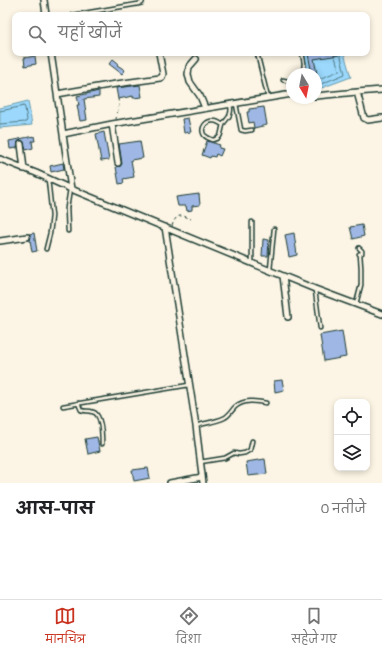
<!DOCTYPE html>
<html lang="hi">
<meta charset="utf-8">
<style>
body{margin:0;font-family:Pangolin,"Playpen Sans Deva",sans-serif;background:#f2f2f2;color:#202124}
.controls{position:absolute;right:12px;bottom:12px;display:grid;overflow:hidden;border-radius:8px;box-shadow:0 2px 6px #0003}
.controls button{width:36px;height:36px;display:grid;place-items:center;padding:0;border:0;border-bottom:1px solid #e0e0e0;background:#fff;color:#202124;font:20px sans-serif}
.compass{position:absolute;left:286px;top:68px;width:36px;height:36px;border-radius:50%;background:#fff;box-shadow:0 2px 6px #0003;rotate:170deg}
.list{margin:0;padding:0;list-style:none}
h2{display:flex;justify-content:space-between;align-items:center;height:52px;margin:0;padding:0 16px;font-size:17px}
h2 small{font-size:13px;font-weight:400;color:#757577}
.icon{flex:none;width:22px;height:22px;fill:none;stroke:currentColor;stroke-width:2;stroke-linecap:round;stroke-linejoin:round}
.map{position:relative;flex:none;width:382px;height:483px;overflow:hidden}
.search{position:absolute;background:#fff;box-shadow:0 2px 6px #0003;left:12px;right:12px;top:12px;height:44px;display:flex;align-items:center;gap:10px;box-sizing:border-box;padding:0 14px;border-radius:8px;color:#757577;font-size:15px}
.sheet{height:116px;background:#fff}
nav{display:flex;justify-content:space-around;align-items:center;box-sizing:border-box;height:56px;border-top:1px solid #e0e0e0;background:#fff;font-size:11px;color:#757577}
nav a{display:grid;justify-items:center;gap:2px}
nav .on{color:#c8321e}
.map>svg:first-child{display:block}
</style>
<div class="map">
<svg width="382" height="483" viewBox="0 0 382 483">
<rect width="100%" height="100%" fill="#fcf5e5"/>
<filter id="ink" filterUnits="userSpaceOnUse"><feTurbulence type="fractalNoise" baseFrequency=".025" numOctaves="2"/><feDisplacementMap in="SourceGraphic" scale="8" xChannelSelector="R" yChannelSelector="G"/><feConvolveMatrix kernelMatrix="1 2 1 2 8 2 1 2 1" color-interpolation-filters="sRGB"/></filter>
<g filter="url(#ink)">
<path fill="#9bd8fc" stroke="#699aac" d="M336 53H344L351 77 316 90V74H304L302 55Z
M28 101 32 125 0 128V108Z"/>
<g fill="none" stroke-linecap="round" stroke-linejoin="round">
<path stroke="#517b84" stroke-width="1" d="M316 80 339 71V70L335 57
M316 86 345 74 340 53
M0 111 24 106 25 108 27 120 26 122 0 124"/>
</g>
<path fill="#9fb7e4" stroke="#1f3d34" d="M311 53H339V55L314 59 317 74H312L308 54Z
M35 56 36 64 25 66 24 58Z
M113 59 118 63 117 65 125 70 122 74 109 64Z
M140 85 142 97 133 98V96L118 99 116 88Z
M99 91V97L84 99 87 120 80 121 77 105H79L77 96Z
M264 107 267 125 254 128 253 122 249 123 247 112H249V109Z
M188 118 191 132 184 133 182 119Z
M104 132 109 160 101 161 96 134Z
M34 136 35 141H32L33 148 26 150 24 142 21 140 18 142 17 148 10 149 9 141Z
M140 141 143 158 131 160 134 177 123 179 124 183 119 184 116 167 120 166 122 164 119 144Z
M207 141 220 145 219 148 223 149 220 156 216 154 215 157 211 156 210 158 202 155Z
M63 163 64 169 51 172 50 166Z
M199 194 200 205 192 206V210L187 211 186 206H178L176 197Z
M362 225 364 236 353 239 350 227Z
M34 233 37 251 32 252 30 240 31 237 29 234Z
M294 233 297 255 289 257 285 235Z
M263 239 269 240 268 256H262Z
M342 331 346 357 324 361 320 335Z
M282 380 284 390 275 392 274 381Z
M97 437 100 451 88 454 85 439Z
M265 459 267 474 248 476 246 462Z
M148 468 150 478 134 481 132 470Z"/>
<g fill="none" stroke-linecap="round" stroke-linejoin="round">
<g stroke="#1f3d34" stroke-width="5.5">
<path id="service" d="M73 15 138 4 142 3 143 0
M257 53 268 98
M302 53 304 63 303 74
M283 80 292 82
M236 104 241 130 245 131 252 130
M223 125C220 123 217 121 214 121 206 120 200 128 204 135 207 138 210 139 213 140 223 138 220 133 223 125 224 121 229 119 230 114 231 111 231 108 230 105
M68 231 67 208 70 189
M359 248 362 251V253L359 254
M46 249 50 233 52 216 48 179
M252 263V222
M270 270 274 229
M315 290 320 328
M356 304 361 285V268L360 254
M78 403 81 410C85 412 89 410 93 412 102 414 102 436 102 444
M63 406 189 385
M196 426C205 423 215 422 224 418 229 416 231 411 235 407 244 399 256 401 266 403
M200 462 225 458 234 453 239 454 245 453 250 450 252 441"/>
</g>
<g stroke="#1f3d34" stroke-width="8">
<path id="minor" d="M44 0 46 15
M51 53 71 189
M196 59 189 67 188 74 190 82 200 96 205 108
M357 92 364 118 368 120 382 118
M57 94 109 85 160 78 162 77 163 74 159 53
M316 96 357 92 382 90
M112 124 118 163
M63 134 112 124 292 94
M21 144 24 169
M0 159 36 173 71 189 315 289 382 314
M165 227 196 426 203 483
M0 241 27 237
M283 276 288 317
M170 483 202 477"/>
</g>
<path stroke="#1f3d34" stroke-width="1" stroke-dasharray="3 3" stroke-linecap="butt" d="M116 119 119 105 118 99
M172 226C176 214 181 214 191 219"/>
<use href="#service" stroke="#fcf5e5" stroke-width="2.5"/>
<use href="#minor" stroke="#fcf5e5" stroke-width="5"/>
</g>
</g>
</svg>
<div class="controls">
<button><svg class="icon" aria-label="locate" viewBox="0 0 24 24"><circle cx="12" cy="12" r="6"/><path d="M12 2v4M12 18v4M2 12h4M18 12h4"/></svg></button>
<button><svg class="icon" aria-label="layers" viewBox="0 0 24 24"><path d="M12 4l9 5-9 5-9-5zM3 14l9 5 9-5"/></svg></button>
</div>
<svg class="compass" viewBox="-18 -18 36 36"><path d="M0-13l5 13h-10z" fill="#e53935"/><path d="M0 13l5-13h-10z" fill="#757577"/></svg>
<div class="search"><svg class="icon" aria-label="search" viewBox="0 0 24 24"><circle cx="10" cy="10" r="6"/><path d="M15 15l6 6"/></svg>यहाँ खोजें</div>
</div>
<section class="sheet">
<h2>आस-पास<small>0 नतीजे</small></h2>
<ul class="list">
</ul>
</section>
<nav>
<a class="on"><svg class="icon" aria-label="map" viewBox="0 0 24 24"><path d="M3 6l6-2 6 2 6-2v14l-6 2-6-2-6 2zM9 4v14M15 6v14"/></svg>मानचित्र</a>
<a><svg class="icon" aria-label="directions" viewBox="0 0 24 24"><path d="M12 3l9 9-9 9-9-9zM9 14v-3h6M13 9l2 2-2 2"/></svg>दिशा</a>
<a><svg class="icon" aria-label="saved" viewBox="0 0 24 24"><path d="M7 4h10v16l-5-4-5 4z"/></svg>सहेजे गए</a>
</nav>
